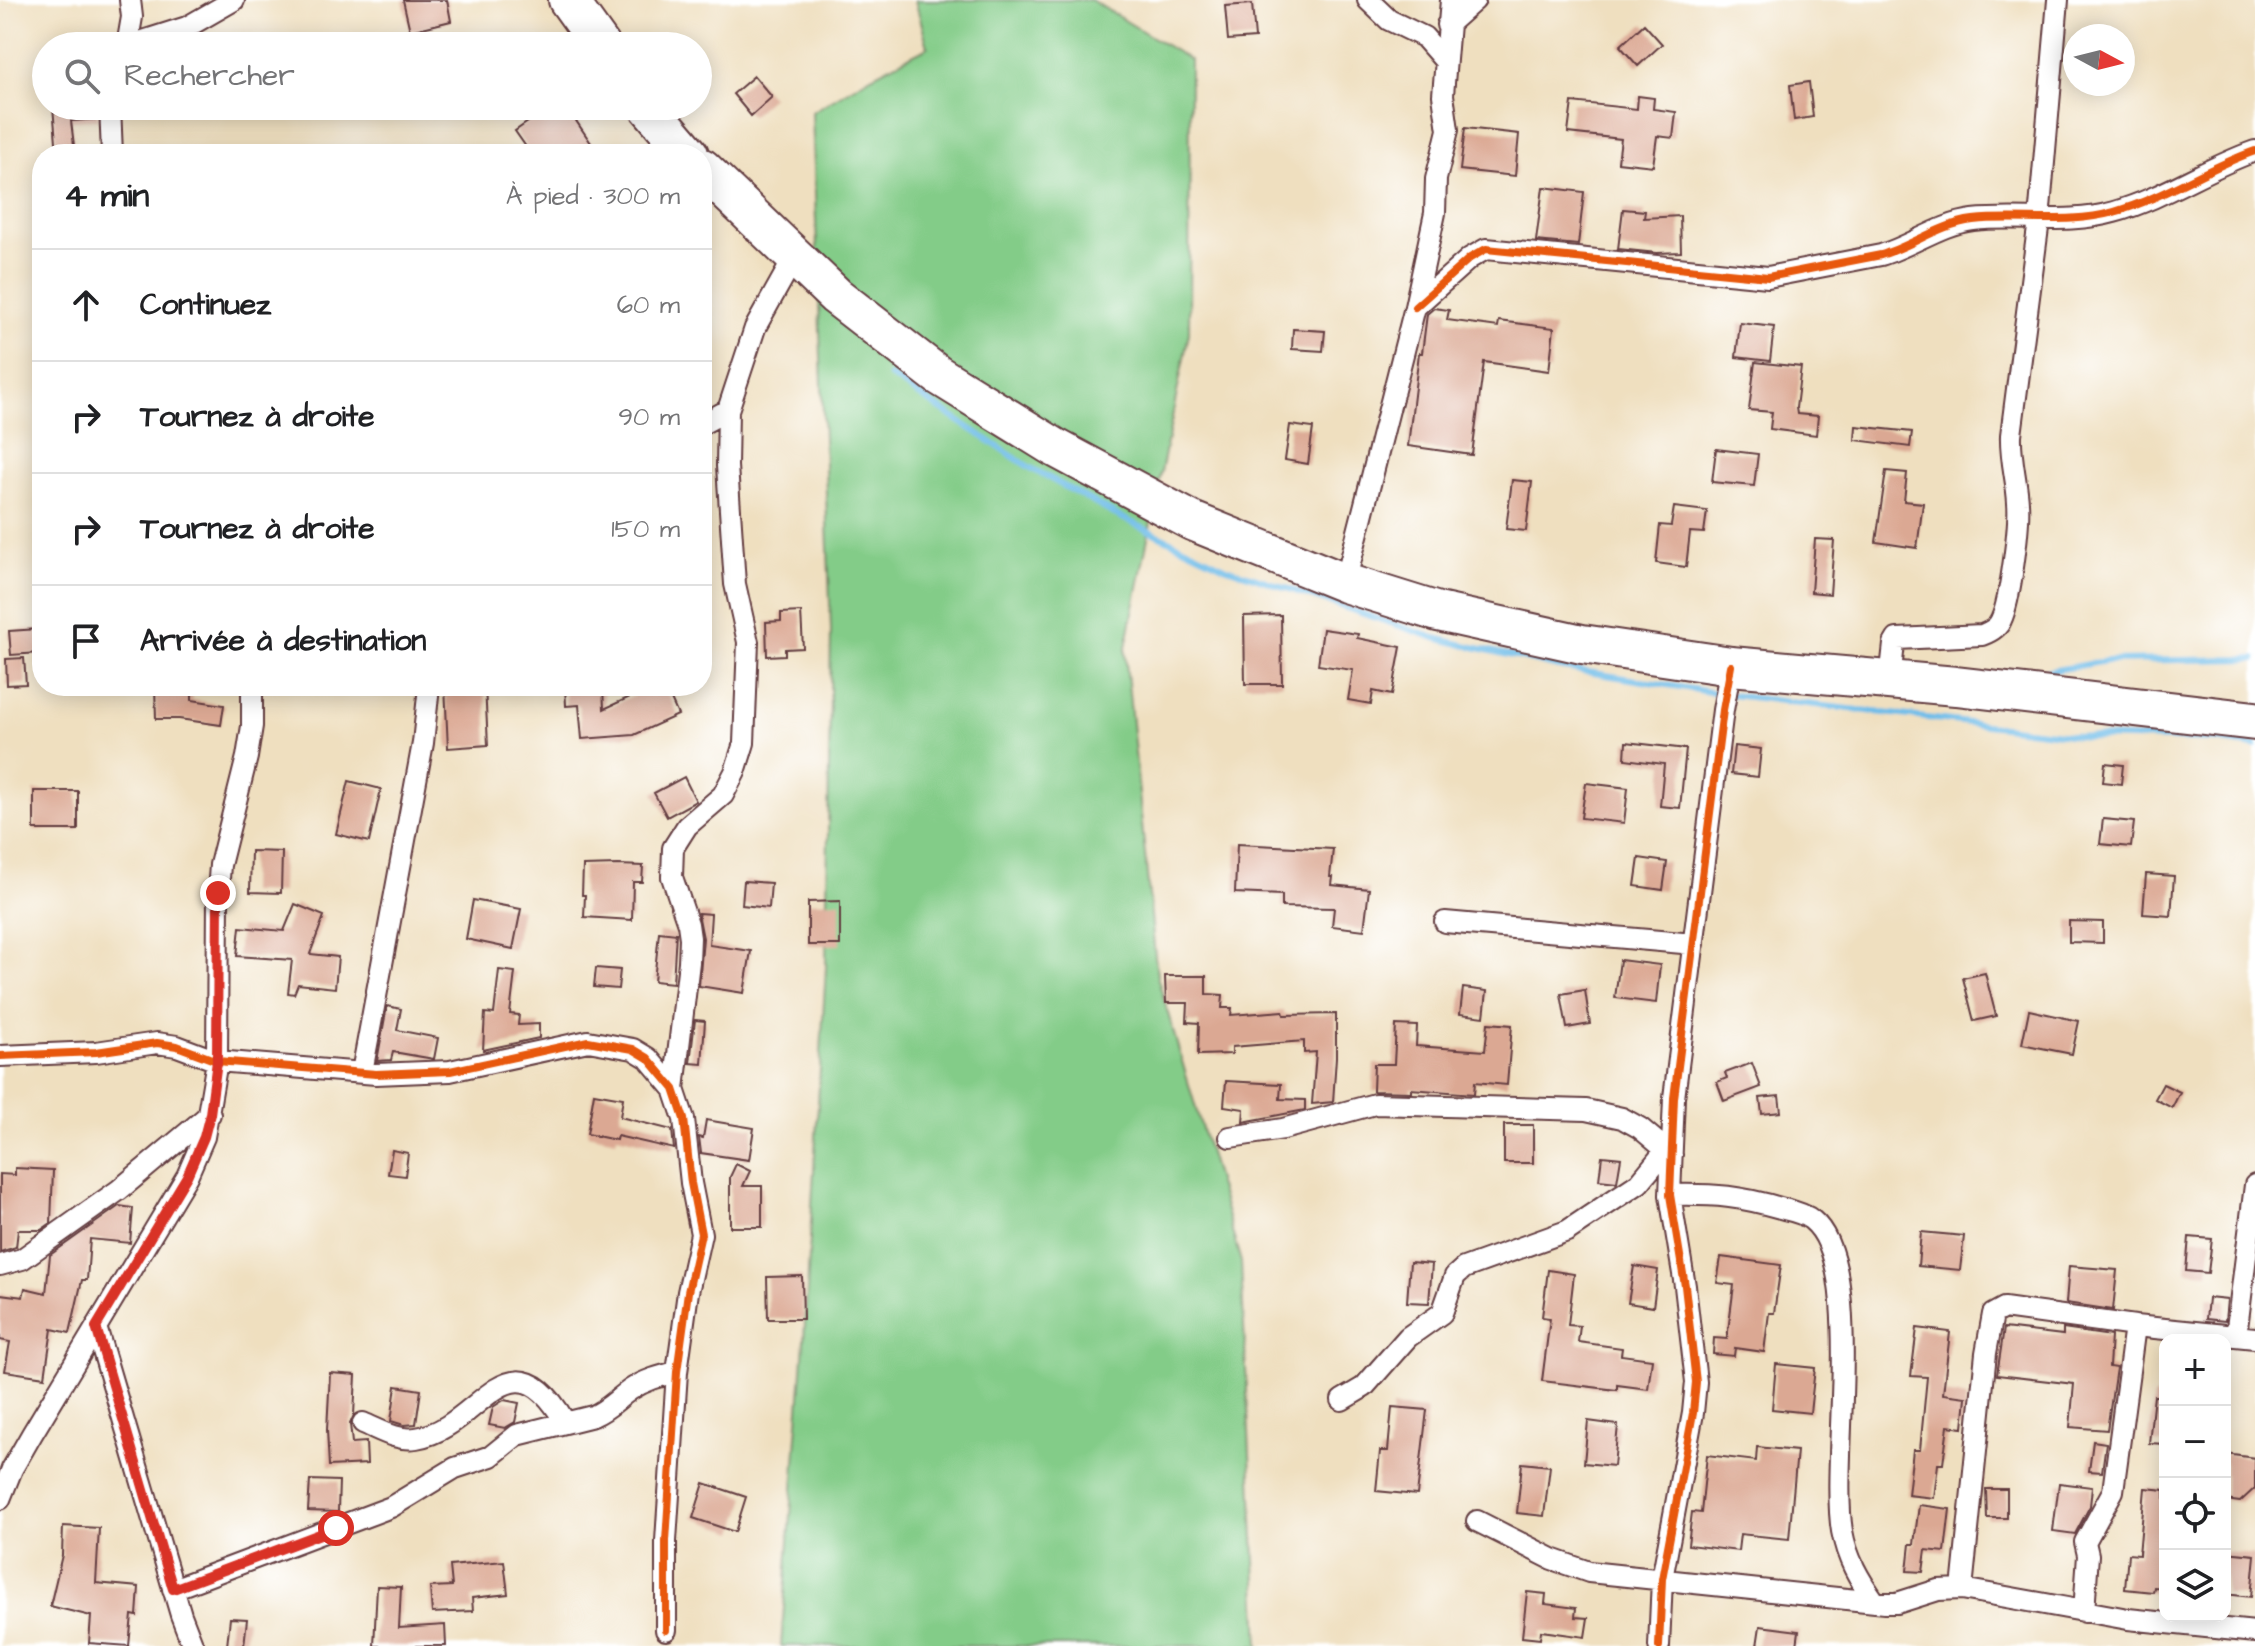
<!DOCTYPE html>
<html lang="fr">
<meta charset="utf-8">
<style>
body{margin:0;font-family:"Architects Daughter",sans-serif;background:#f2f2f2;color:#202124}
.controls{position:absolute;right:24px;bottom:24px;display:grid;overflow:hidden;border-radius:16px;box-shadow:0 4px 20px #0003}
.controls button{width:72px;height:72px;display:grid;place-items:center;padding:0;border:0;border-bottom:2px solid #e0e0e0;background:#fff;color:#202124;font:40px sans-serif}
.compass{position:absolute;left:2063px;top:24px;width:72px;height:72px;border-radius:50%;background:#fff;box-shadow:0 4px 20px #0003;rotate:97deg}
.stop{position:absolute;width:24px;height:24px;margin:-18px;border:6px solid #d93025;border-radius:50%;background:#fff}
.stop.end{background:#d93025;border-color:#fff;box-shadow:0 2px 8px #0008}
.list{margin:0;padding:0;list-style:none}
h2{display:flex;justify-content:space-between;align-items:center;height:104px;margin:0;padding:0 32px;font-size:34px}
h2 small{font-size:26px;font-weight:400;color:#757577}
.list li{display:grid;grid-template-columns:52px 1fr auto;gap:24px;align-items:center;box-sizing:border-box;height:112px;padding:0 32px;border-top:2px solid #e0e0e0}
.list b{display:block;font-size:30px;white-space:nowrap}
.list em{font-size:26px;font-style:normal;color:#757577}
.icon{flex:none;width:44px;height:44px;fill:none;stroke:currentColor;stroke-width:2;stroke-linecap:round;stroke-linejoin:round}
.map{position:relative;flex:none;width:2255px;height:1646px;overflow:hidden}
.search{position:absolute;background:#fff;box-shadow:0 4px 20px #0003;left:32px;top:32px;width:680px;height:88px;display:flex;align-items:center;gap:20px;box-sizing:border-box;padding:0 28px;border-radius:44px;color:#757577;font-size:30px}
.panel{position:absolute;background:#fff;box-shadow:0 4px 20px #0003;left:32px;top:144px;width:680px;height:552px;border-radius:32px}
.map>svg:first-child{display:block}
</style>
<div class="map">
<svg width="2255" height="1646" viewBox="0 0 2255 1646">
<rect width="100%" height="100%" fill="#fff"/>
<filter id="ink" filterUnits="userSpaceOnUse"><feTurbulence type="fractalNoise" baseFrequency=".0125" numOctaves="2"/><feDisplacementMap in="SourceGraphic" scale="16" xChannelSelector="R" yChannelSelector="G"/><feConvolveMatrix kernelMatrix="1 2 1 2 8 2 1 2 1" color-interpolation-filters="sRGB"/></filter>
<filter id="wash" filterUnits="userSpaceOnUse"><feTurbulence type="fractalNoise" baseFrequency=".006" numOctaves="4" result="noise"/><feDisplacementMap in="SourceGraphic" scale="32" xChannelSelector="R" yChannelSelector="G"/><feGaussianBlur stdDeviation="1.8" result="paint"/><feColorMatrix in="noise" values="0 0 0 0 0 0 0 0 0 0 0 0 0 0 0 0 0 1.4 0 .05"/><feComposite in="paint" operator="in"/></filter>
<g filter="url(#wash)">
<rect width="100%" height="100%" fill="#efdfbf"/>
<path fill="#83cc88" stroke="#66765a" stroke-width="2" d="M915 0H1091L1190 60 1189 333 1125 652 1157 976 1241 1262 1259 1646H781L803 1357 826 967 831 630 812 112 871 76 928 47Z"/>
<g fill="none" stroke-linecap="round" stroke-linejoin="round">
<path stroke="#6fbde9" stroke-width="6" d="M890 376 1029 467 1114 514 1227 568 1435 638 1563 668 1723 694 2087 737 2215 740 2255 746
M2022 676 2106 661 2255 659"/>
</g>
<g id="blocks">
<path fill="#dba893" d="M403 0H447L451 21 410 31Z
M1252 4 1255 38 1228 40 1225 6Z
M1644 24 1662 44 1638 66 1620 46Z
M754 76 772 97 751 116 733 94Z
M1809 82 1813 117 1794 120 1790 85Z
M1638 96 1654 98 1653 109 1676 112 1673 138 1657 136 1653 166 1618 162 1621 139 1568 133 1572 102 1637 109Z
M53 106H97L98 119 71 121 75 154H57Z
M551 106H566L591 143 574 154H531L515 131Z
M1465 128 1519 134 1515 176 1460 170Z
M1543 187 1584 192 1578 245 1536 241Z
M1623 209 1645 211 1644 218 1680 216 1681 252 1657 253 1618 249Z
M1434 308 1449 310 1447 320 1498 327 1499 321 1554 328 1549 371 1484 362 1472 455 1408 446 1419 353H1422L1427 314Z
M1740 323 1774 327 1770 361 1736 357Z
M1293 329 1325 331 1323 351 1292 349Z
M1755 362 1801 367 1796 408 1797 414 1818 416 1816 435 1770 429 1772 412 1749 410Z
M1290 425 1313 428 1308 464 1285 460Z
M1856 426 1912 432 1910 447 1855 440Z
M1716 449 1758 454 1754 486 1712 482Z
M1886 471 1907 473 1904 501 1923 503 1917 548 1876 542Z
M1512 480 1532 482 1526 531 1506 529Z
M1674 507 1707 511 1704 533 1690 532 1686 567 1656 563 1660 525 1671 526Z
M1815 539 1834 540 1830 594 1811 592Z
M801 612 803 648 785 649V655L767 656 766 622 781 621V613Z
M1281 615 1282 684H1245L1244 616Z
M38 629 39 653 11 655 9 631Z
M1323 629 1358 634 1357 638 1401 647 1392 695 1373 691 1371 704 1348 700 1353 670 1318 665Z
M24 658 26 684 7 685 6 659Z
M155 686H192V700L224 705 221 725 179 719H156Z
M445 686H485L488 745 448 748Z
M565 686H603L604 709 654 686H665L678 715 634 735 582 739 579 705 566 706Z
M1626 742 1686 749 1680 808 1660 806 1664 764 1625 759Z
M1734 746 1761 749 1758 777 1731 774Z
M2105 763 2123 765 2121 784 2103 782Z
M684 777 696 801 667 817 654 793Z
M349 781 381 789 369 842 336 834Z
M1586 783 1628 788 1624 823 1581 818Z
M34 791H78V830H34Z
M2103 819 2134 822 2131 847 2100 844Z
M1237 844 1333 849 1330 877H1333L1332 885 1369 889 1364 930 1332 926 1334 908 1282 907V895L1235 893Z
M251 851 282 852 281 893 250 892Z
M1639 858 1667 862 1663 890 1635 886Z
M618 865 643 866 642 882H633L632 920 584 917 585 895H582L583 866Z
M2146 874 2174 876 2171 916 2143 914Z
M744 881 771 883 769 908 742 905Z
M473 900 521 909 513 949 466 939Z
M840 901V945H808V902Z
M295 904 324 916 310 954 338 957 335 988 298 984 294 994 288 993 292 960 237 956 240 927 284 931Z
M698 913 711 914 709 945 751 951 744 993 699 986 703 938Z
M2069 921 2103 922V943L2069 942Z
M659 932 676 934V932L673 983 654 981Z
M1620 960 1660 965 1656 1003 1615 998Z
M596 968 620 970 618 989 594 987Z
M499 970 515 972 510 1014 519 1015 518 1025 539 1024V1038L483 1050 485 1013 494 1014Z
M1985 973 1996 1016 1974 1021 1963 978Z
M1165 976H1206V994L1223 995 1222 1008H1232L1231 1015 1283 1011 1284 1015 1336 1014V1057L1333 1102 1312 1104 1316 1052 1304 1053V1041L1232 1047V1054L1198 1055 1199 1023 1187 1022 1188 1003H1166Z
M1463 988 1487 991 1484 1017 1460 1014Z
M1585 990 1590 1024 1567 1028 1561 994Z
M387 1006 401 1009 397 1030 438 1038 434 1059 393 1052 391 1060 377 1061Z
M2029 1010 2079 1021 2072 1054 2022 1044Z
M695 1020 705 1021 702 1064 690 1063Z
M1488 1023 1512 1025 1507 1085 1475 1082 1474 1094 1411 1089V1092L1373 1091 1374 1064H1394L1396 1025 1417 1026 1416 1046 1485 1051Z
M1752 1063 1761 1087 1724 1101 1717 1082 1727 1078 1725 1073Z
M1226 1081 1281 1084 1280 1099 1305 1100V1110L1243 1122 1244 1109 1224 1106Z
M2163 1084 2180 1092 2172 1108 2155 1099Z
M594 1093 623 1098 620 1117 672 1130 674 1149 617 1136 616 1140 587 1134Z
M1779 1096 1781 1112 1762 1114 1760 1098Z
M706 1120 754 1128 749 1160 701 1153 699 1137 703 1138Z
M1504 1125H1533V1163H1504Z
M392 1150 408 1153 405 1176 388 1174Z
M1602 1156 1621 1158 1617 1182 1599 1180Z
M736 1164 750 1171 743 1186H762V1227H730V1177Z
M15 1168 53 1170 51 1223 41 1230H18L16 1247 0 1252V1174L15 1175Z
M119 1206 133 1208 130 1243 90 1239 87 1280H82L70 1333 52 1329 45 1377 5 1371 10 1342 0 1340V1294L23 1297 25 1288 46 1293 50 1255Z
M1921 1232 1964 1236 1960 1270 1918 1266Z
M2189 1237 2212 1239 2208 1273 2186 1271Z
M1721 1257 1781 1265 1774 1313H1769L1764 1352 1735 1348 1734 1356 1713 1354 1714 1338 1727 1339 1734 1285 1717 1283Z
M1410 1262 1432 1264 1429 1303 1407 1302Z
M1634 1266 1658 1270 1653 1307 1628 1303Z
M2069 1266 2117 1270 2113 1310 2066 1303Z
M1548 1270 1574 1274 1568 1325 1580 1326 1578 1342 1622 1348 1621 1355 1652 1359 1648 1389 1617 1385V1390L1542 1381 1550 1318 1542 1317Z
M802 1276 803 1319H768L767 1277Z
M2208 1298 2227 1300 2225 1321 2206 1319Z
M1917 1328 1950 1332 1943 1394 1966 1397 1963 1428 1948 1426 1943 1464H1938L1934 1498 1908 1495 1913 1450H1920L1927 1377 1911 1376Z
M2004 1328 2063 1335V1329L2111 1336 2109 1367 2116 1368 2107 1430 2070 1427 2074 1384 1997 1375Z
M1776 1364 1815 1368 1810 1413 1772 1409Z
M330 1373 356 1375 354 1415 350 1424 352 1443 366 1442 367 1464 329 1466 327 1430Z
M396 1386 421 1390 416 1424 404 1425 391 1421Z
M2154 1396H2165V1444L2149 1443Z
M504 1400 519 1403 515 1422 505 1428 489 1425 493 1407Z
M1392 1407 1427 1410 1417 1495 1376 1491 1380 1451H1388Z
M1588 1421 1618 1425 1614 1466 1584 1463Z
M2093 1441 2106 1443 2102 1472 2089 1471Z
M1757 1447 1797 1451 1789 1539 1740 1534 1738 1551 1688 1545 1692 1512 1701 1513 1707 1455 1756 1461Z
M2225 1454 2255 1458V1488L2240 1502 2225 1500Z
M1522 1463 1550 1466 1544 1516 1517 1513Z
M310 1480 339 1481 338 1512 308 1511Z
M704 1483 746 1497 735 1532 693 1518Z
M2059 1483 2092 1487 2090 1506 2075 1534 2053 1531Z
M2145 1488 2165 1490V1588L2154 1587 2153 1592 2125 1589 2128 1554 2139 1555Z
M1986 1489H2007V1518H1987Z
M1919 1505 1950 1509 1945 1552 1926 1550 1923 1572 1907 1571 1910 1544H1914Z
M63 1526 99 1528 96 1583 139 1587 137 1616 132 1615 129 1646 89 1643 91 1616 50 1606 62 1555Z
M2225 1552 2255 1555 2251 1597 2225 1594Z
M504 1561 508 1594 472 1598 473 1611 432 1613 430 1587 452 1586 450 1566Z
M377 1586 401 1587 399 1628 445 1625 446 1646H374Z
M1527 1592 1546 1594 1545 1604 1576 1608 1575 1617 1588 1618 1585 1637 1541 1631 1540 1639 1522 1637Z
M230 1618 247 1619 244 1646H227Z
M1760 1626 1799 1631 1797 1646H1757Z"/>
</g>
</g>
<g filter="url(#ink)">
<use href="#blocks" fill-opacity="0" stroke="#633c41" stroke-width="2"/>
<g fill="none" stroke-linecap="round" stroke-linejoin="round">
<g stroke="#633c41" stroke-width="24">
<path id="street" d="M130 0 132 17 127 46 187 27 234 0
M1368 0 1389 20 1424 37 1445 61
M1447 25 1475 0
M110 106 112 154
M1415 307 1470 258 1486 249 1768 277 1881 255C1912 246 1940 224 1973 220 2020 215 2068 225 2114 212 2164 198 2206 168 2255 151
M702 424 728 410
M1345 583 1415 307 1435 213 1436 179 1448 130 1443 95 1451 0
M1890 680 1894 644 1897 639 1982 635C1990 632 1998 628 2001 620 2010 602 2020 524 2018 503 2017 480 2010 459 2011 435L2039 220 2058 0
M1445 922 1694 944
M0 1056 96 1052 157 1043 177 1046 217 1061 376 1074 450 1071 588 1041 633 1049 648 1058 674 1089 684 1119 691 1183 701 1234 688 1292 677 1372 666 1541V1630
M362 1072 423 743 429 686
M674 1089 689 962 690 938 688 924 672 877 673 848 687 826 723 795 735 772 744 743 748 642 735 584 727 466 728 410 755 328 794 258
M1230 1137 1283 1129 1375 1104 1586 1110 1622 1118 1640 1128 1672 1155
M1670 1195C1716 1194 1740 1196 1784 1209 1793 1211 1805 1214 1812 1220 1866 1263 1830 1462 1842 1531 1847 1559 1859 1579 1875 1602
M0 1265 22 1259 119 1190 210 1114
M96 1327 181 1615 193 1646
M2236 1336 2255 1185
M1342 1400 1364 1387 1408 1337 1442 1313 1455 1276 1464 1268 1567 1231 1639 1183 1666 1150
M363 1423C380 1430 397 1441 416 1438 480 1429 509 1326 565 1422
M0 1499 12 1469 32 1434 187 1176 204 1137 217 1061 218 893 220 865 247 757 252 726V686
M1477 1521 1552 1559 1589 1572 1885 1603H1897L1938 1590 1962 1589 2128 1619 2255 1632
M173 1589 391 1507 455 1468 491 1456 517 1435 593 1416C608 1410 617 1399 630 1390 645 1380 660 1376 677 1372
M1962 1589 1986 1353 1993 1314 2004 1308 2135 1326 2255 1338
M2084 1612 2088 1555 2085 1542 2113 1491 2135 1326
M1659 1646 1662 1579 1693 1413 1696 1382 1685 1286 1670 1195 1674 1098 1723 710 1731 666"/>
</g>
<g stroke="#633c41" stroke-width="42">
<path id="highway" d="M568 0 601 46
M648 106 689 154
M702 168 836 296 938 375 1054 447 1192 521 1345 583 1438 612 1582 644 1731 666 1956 686 2255 721"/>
</g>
<use href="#street" stroke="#fff" stroke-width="20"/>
<use href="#highway" stroke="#fff" stroke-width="38"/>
<g stroke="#fff" stroke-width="13">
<path id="cycleway" d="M1415 307 1470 258 1486 249 1768 277 1881 255C1912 246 1940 224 1973 220 2020 215 2068 225 2114 212 2164 198 2206 168 2255 151
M0 1056 96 1052 157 1043 177 1046 217 1061 376 1074 450 1071 588 1041 633 1049 648 1058 674 1089 684 1119 691 1183 701 1234 688 1292 677 1372 666 1541V1630
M1659 1646 1662 1579 1693 1413 1696 1382 1685 1286 1670 1195 1674 1098 1723 710 1731 666"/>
</g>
<use href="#cycleway" stroke="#e8590c" stroke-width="8"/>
</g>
</g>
<g fill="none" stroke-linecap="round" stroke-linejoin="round" filter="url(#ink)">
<path stroke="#d93025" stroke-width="10" d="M218 893 217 1061 210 1114 204 1137 187 1176 96 1327 173 1589 336 1528"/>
</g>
</svg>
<div class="controls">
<button>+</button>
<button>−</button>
<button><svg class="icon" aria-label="locate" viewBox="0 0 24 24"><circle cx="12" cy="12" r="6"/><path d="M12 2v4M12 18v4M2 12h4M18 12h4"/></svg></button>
<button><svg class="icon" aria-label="layers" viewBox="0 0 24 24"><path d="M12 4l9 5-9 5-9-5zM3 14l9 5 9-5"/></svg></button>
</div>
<svg class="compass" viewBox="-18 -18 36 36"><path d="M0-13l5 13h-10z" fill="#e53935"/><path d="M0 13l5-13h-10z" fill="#757577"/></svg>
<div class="stop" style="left:336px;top:1528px"></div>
<div class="stop end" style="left:218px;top:893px"></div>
<div class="search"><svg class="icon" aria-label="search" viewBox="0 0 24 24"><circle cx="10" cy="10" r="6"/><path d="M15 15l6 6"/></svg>Rechercher</div>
<section class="panel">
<h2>4 min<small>À pied · 300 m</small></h2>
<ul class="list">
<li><svg class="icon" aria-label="ahead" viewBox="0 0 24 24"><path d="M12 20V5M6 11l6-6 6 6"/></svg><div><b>Continuez</b></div><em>60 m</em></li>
<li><svg class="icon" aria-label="right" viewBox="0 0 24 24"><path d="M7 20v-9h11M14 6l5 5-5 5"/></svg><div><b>Tournez à droite</b></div><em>90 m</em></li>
<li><svg class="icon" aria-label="right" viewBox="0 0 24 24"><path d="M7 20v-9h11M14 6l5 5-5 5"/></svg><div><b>Tournez à droite</b></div><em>150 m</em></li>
<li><svg class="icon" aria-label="arrive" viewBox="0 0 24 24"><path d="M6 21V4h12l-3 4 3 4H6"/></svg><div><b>Arrivée à destination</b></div></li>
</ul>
</section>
</div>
